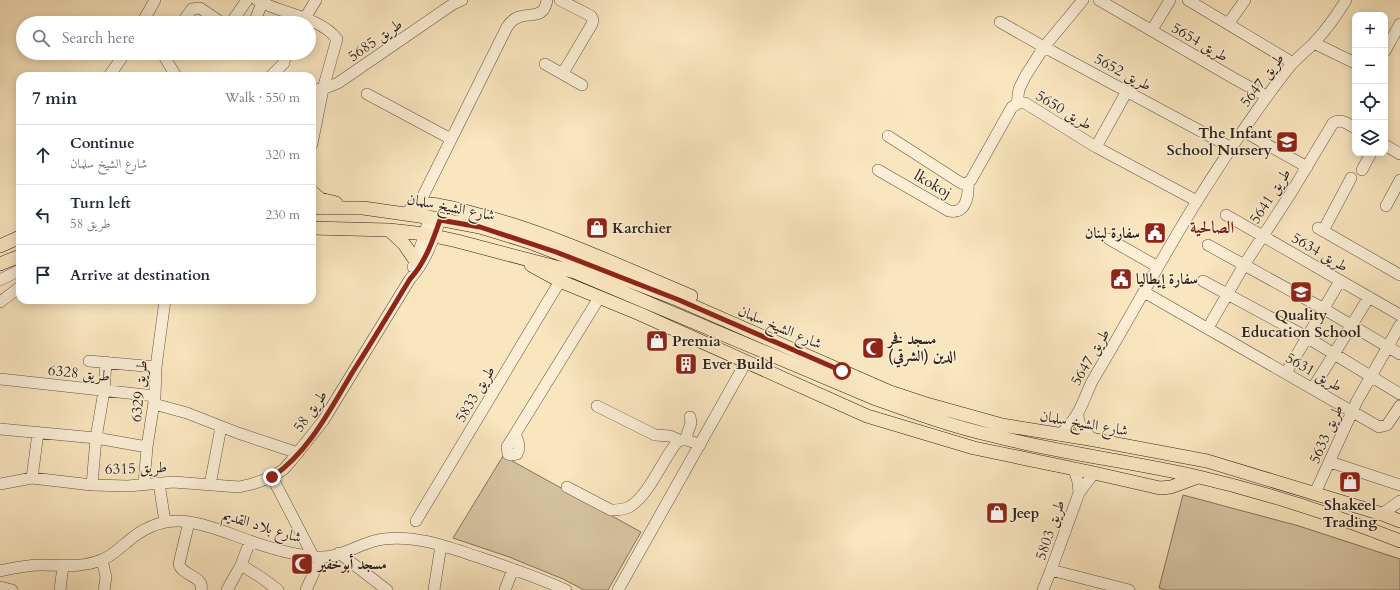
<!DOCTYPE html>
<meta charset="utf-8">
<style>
body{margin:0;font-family:Cardo,Amiri,serif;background:#f6f6f7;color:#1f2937}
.controls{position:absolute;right:12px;top:12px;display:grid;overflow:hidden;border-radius:8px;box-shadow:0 2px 10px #0003}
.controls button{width:36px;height:36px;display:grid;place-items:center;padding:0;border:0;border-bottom:1px solid #e0e1e3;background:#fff;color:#1f2937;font:20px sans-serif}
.stop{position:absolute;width:12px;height:12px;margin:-9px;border:3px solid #8f2418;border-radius:50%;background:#fff}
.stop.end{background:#8f2418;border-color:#fff;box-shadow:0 1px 4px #0008}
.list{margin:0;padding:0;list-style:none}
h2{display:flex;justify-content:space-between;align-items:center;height:52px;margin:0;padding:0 16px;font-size:17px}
h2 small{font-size:13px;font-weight:400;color:#747a83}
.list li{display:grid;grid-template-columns:26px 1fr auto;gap:12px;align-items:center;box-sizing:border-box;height:60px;padding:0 16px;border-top:1px solid #e0e1e3}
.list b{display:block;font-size:15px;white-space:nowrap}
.list p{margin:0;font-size:13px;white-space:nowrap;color:#747a83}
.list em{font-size:13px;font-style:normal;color:#747a83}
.icon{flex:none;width:22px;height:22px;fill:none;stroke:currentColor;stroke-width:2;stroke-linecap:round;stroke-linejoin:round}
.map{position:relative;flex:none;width:1400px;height:590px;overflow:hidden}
.search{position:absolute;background:#fff;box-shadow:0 2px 10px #0003;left:16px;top:16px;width:300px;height:44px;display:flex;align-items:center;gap:10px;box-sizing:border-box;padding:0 14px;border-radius:22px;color:#747a83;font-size:15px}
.panel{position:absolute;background:#fff;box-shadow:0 2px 10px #0003;left:16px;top:72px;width:300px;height:232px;border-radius:12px}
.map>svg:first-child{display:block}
</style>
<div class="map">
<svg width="1400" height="590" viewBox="0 0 1400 590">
<rect width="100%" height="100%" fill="#f9e5be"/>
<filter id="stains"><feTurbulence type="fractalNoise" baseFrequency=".005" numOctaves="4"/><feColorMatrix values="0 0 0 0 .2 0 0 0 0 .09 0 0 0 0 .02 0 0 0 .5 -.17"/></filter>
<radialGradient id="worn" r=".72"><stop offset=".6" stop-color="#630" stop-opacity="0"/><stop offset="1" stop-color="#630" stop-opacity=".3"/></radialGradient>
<path fill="#d6c4a2" stroke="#82735e" d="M503 456 641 532 608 590H584L563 579 509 557 453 538Z
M1183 495 1299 526 1400 559V590H1165L1159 588Z"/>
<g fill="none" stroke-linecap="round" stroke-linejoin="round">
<g stroke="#605342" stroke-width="12">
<path id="minor" d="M257 0C281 14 319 16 337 39L323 89 312 144
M560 0 591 16 593 20 592 24 563 73
M1099 0 1235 79 1266 96
M1188 0 1293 63
M305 18 316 0
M1000 22 1044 47 1232 148
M142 23 155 0
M182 23 192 9 200 8 222 23
M231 23 247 0
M254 23 262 3
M1228 24 1245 0
M1152 30 1170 0
M1314 43 1355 63
M1385 51 1400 24
M162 53 176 76
M545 64 582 85
M109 76 125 53
M271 76 284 63 285 56 282 53
M312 90 323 89 338 83 453 4 462 0
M367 94 451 139
M1017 104 1019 89 1026 75 1044 47 1083 0
M1243 131 1307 167
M888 136 961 183 966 184 971 180 1012 107 1019 103H1025L1096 147 1197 201
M1385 145 1400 154
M1096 147 1127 91
M878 170 949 211C966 215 969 195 968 183
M1362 170 1371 153
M419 204 507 27C521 5 543 26 547 0
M1386 206 1400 180
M1226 215 1400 315
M1318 228 1400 275
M1323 231 1351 178
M1109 239 1158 267
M1208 245 1324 309 1400 354
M413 267 425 234 429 217
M0 280 20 270
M1203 281 1303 335 1400 394
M1144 292 1379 427 1387 425 1400 406
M0 302 20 287
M1208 328 1244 265 1291 193 1333 123C1341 118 1348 124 1355 128
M89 361 156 367
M1286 373 1340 281
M0 379 155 396
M1313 388 1369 297
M154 404 187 413 238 433 298 453
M597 406 655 435 670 436 679 440
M1078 413C1078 427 1084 433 1095 440
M0 429 96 438 147 447
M515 434C518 441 521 447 517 454L511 455 508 454 507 447 599 298
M1060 435C1066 428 1073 422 1077 414 1084 403 1087 390 1094 378 1129 320 1161 259 1197 201 1226 155 1256 109 1290 66 1297 58 1306 51 1314 43 1326 30 1337 15 1346 0
M685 440 691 423 690 417
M1330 462 1400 485
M1074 469 1078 482 1079 493
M1094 473 1079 493 1051 570 1129 590
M272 477 313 556
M32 478 38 433
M159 483 165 522
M0 484 32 478 92 485 128 486 173 482 239 487 252 484 272 477 284 469 291 461 323 421 410 279C425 263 433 240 440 220
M144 484 147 447 155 396 156 367 165 300
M92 485 96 438 104 391 106 362
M210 485 221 427
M567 487 611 510C617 510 623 510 629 507 648 497 663 459 677 442 684 437 692 442 700 445
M1315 493 1357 401 1400 325
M1382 514 1400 501
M416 521 560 281
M189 522 179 564C182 576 205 576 201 590
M339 553 387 590
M102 560 106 577 104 590
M241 565 262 578 278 590
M0 571C13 568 28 565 42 565 62 565 81 568 101 560 111 557 118 549 126 543 144 527 165 518 189 522 210 525 230 534 250 541 272 549 296 556 320 557 343 558 362 541 384 539 417 535 447 547 478 557 508 567 537 577 566 590
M0 587 12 590
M60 590 63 566
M227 590 241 565 250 541
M306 590 321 557
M434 590 441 545
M505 590 513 569
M618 590 746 362
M1043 590 1051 570"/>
</g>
<g stroke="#2d2219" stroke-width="14">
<path id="major" d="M312 192 320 199 336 203
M312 208H363L433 218 480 227 529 242 679 300 890 392 923 403 1002 425 1095 440 1207 461 1382 514 1400 521
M408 214C410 210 413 205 419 204 433 202 458 209 472 213 548 232 619 266 691 296
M312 228 389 230 425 234 457 241 575 272 876 399C915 413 954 427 994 436 1060 453 1128 461 1195 476 1264 492 1335 515 1400 541
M389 230 404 244 415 260
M0 246 20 237
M0 264 20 256
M531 265 560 281 640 314 867 416 974 448 1094 473 1160 488 1171 487 1198 477"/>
</g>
<use href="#minor" stroke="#fbeed5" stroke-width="11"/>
<use href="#major" stroke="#f9e5be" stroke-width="13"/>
</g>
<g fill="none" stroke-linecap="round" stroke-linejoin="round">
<path stroke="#8f2418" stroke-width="5" d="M272 477C308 453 330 410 352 373 372 342 391 310 410 279 425 263 433 240 440 220L480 227 556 252 679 300 842 371"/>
</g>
<defs>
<g id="school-square" transform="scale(1.15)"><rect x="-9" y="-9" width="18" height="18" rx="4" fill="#8f2418" stroke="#fbeed5"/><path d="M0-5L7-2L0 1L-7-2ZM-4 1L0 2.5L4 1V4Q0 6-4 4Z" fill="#fff"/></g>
<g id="shop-square" transform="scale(1.15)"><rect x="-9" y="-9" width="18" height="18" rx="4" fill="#8f2418" stroke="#fbeed5"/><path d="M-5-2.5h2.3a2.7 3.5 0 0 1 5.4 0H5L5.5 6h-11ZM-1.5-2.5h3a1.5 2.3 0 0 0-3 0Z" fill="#fff"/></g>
<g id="civic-square" transform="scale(1.15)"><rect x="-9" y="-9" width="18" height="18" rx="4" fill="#8f2418" stroke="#fbeed5"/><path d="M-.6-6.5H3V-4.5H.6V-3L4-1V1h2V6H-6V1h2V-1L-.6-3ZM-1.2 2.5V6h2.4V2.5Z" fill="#fff"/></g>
<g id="mosque-square" transform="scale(1.15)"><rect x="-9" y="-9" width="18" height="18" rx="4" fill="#8f2418" stroke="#fbeed5"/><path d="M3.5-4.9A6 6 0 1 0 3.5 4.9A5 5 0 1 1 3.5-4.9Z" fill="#fff"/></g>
<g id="building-square" transform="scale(1.15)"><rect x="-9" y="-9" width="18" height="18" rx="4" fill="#8f2418" stroke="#fbeed5"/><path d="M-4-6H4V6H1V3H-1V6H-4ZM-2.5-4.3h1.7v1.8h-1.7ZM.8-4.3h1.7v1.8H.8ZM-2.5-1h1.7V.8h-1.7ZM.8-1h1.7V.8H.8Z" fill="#fff"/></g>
</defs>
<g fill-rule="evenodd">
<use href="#school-square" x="1287" y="142"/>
<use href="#shop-square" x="597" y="228"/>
<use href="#civic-square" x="1155" y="233"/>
<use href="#civic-square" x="1121" y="279"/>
<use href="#school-square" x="1301" y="292"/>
<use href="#shop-square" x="657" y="341"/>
<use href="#mosque-square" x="873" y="348"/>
<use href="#building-square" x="686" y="364"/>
<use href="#shop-square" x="1350" y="482"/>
<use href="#shop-square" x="997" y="513"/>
<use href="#mosque-square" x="302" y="564"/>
</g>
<g text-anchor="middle" stroke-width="3" stroke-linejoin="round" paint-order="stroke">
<g font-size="15" fill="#2d2219" stroke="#fbeed5">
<text transform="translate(375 40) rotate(-35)" y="5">طريق 5685</text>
<text transform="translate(1200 42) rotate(30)" y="5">طريق 5654</text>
<text transform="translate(1123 72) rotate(28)" y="5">طريق 5652</text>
<text transform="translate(1262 80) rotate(-53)" y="5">طريق 5647</text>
<text transform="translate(1064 110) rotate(31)" y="5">طريق 5650</text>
<text transform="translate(933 184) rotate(30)" y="5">lkokoj</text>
<text transform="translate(1270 196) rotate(-57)" y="5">طريق 5641</text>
<text transform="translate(451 207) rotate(11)" y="5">شارع الشيخ سلمان</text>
<text transform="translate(1320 252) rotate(30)" y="5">طريق 5634</text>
<text transform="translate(780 327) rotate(23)" y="5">شارع الشيخ سلمان</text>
<text transform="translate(1090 357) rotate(-60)" y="5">طريق 5647</text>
<text transform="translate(1314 372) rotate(30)" y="5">طريق 5631</text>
<text transform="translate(79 373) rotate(6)" y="5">طريق 6328</text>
<text transform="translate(139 391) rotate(-84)" y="5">طريق 6329</text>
<text transform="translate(475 394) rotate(-59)" y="5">طريق 5833</text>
<text transform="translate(310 411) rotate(-55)" y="5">طريق 58</text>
<text transform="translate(1084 423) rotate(10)" y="5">شارع الشيخ سلمان</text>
<text transform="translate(1326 434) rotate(-66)" y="5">طريق 5633</text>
<text transform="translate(136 468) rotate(-2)" y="5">طريق 6315</text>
<text transform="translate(262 526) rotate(17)" y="5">شارع بلاد القديم</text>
<text transform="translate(1050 530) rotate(-71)" y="5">طريق 5803</text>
</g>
<g font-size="15" font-weight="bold" fill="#2d2219" stroke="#fbeed5" text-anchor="start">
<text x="1272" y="138" text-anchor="end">The Infant<tspan x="1272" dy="17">School Nursery</tspan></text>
<text x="612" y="233">Karchier</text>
<text x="1140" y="238" text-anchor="end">سفارة لبنان</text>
<text x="1136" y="284">سفارة إيطاليا</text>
<text x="1301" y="320" text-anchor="middle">Quality<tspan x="1301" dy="17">Education School</tspan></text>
<text x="888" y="344">مسجد فخر<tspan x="888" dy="17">الدين (الشرقي)</tspan></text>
<text x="672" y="346">Premia</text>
<text x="702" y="369">Ever Build</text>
<text x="1350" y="510" text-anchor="middle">Shakeel<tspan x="1350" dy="17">Trading</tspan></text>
<text x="1012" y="518">Jeep</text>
<text x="318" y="569">مسجد أبوخفير</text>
</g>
<g font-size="17" font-weight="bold" fill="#7a1f14" stroke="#fbeed5">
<text x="1212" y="233">الصالحية</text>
</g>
</g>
<rect width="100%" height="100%" filter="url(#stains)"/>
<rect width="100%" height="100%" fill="url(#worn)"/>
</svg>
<div class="controls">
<button>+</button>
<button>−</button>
<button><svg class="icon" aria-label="locate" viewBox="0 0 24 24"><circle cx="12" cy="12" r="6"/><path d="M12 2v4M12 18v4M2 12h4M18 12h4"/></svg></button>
<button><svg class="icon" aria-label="layers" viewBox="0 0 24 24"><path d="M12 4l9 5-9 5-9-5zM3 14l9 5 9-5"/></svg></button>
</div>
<div class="stop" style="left:842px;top:371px"></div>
<div class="stop end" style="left:272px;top:477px"></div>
<div class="search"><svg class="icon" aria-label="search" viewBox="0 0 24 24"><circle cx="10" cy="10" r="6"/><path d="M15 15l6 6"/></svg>Search here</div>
<section class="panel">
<h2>7 min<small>Walk · 550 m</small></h2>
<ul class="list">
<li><svg class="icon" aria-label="ahead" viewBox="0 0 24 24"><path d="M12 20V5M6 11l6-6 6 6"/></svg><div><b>Continue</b><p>شارع الشيخ سلمان</p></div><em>320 m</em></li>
<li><svg class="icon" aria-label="left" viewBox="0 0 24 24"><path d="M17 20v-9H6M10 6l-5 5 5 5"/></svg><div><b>Turn left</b><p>طريق 58</p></div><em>230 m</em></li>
<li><svg class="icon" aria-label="arrive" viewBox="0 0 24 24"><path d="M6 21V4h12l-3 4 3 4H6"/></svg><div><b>Arrive at destination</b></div></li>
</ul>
</section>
</div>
